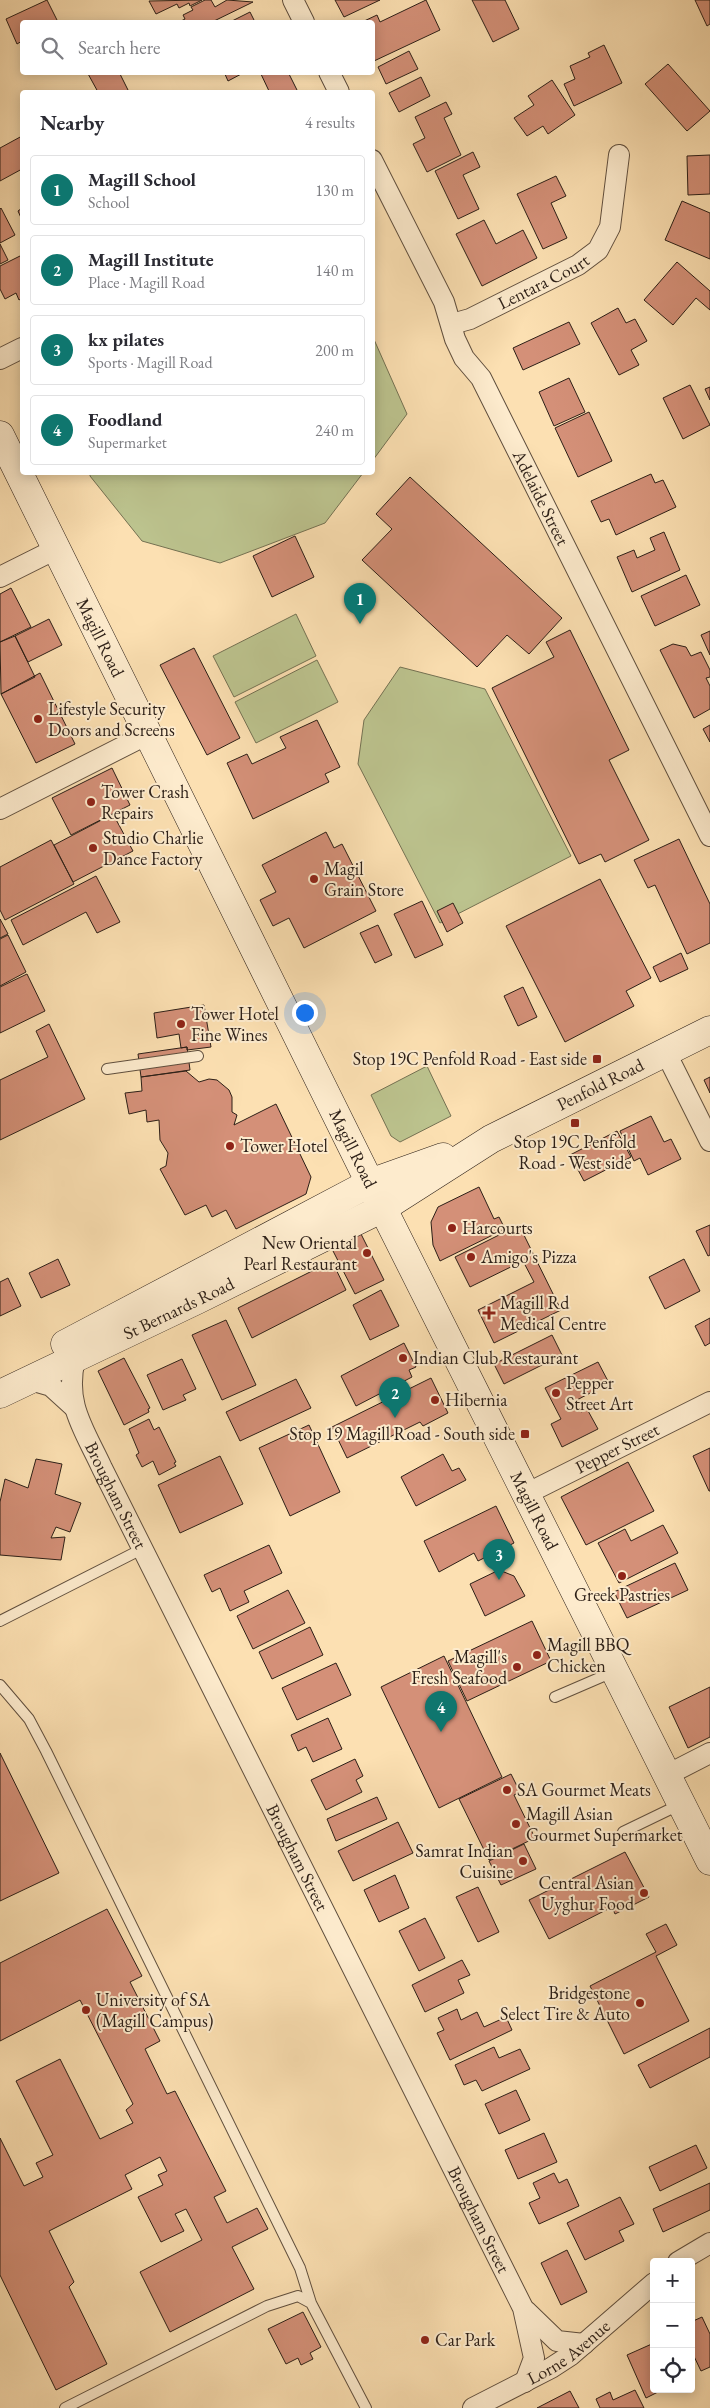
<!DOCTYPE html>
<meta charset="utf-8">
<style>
body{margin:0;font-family:"EB Garamond",serif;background:#f2f2f3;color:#2b2b33}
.controls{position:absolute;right:15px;bottom:15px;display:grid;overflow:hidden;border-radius:5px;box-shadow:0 2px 12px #0003}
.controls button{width:45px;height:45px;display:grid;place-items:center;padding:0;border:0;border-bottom:1px solid #e1e1e2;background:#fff;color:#2b2b33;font:25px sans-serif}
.you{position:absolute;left:304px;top:1012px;width:18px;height:18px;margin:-12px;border:4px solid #fff;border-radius:50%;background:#1a73e8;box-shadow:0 0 0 8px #1a73e833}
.badge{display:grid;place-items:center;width:32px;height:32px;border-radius:50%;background:#0f766e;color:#fff;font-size:16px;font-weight:700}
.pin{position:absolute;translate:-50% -41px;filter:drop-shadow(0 1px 2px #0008)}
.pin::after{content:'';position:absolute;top:26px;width:18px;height:15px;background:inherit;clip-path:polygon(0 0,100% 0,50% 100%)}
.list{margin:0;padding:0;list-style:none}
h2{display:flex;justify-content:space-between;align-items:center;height:65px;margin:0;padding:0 20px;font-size:21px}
h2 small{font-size:16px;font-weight:400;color:#7c7c81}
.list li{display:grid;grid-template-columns:32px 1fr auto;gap:15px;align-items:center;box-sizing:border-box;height:70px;margin:0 10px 10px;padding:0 10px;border:1px solid #e1e1e2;border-radius:5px}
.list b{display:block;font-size:19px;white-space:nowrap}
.list p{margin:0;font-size:16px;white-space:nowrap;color:#7c7c81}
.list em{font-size:16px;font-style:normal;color:#7c7c81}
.icon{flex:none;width:28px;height:28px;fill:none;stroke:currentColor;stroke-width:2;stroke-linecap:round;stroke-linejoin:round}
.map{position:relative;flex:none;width:710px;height:2408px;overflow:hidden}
.search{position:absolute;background:#fff;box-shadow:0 2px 12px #0003;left:20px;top:20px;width:355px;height:55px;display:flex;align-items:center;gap:12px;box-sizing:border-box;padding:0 18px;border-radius:5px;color:#7c7c81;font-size:19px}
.panel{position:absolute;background:#fff;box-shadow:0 2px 12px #0003;left:20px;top:90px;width:355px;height:385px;border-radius:5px}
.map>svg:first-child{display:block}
</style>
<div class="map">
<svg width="710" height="2408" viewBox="0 0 710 2408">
<rect width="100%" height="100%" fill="#fce0b2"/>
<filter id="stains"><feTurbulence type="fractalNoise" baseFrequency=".004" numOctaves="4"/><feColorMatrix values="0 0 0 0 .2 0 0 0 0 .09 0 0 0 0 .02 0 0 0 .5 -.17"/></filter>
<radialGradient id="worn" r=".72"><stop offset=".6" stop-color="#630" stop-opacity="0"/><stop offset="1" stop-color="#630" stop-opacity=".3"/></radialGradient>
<path fill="#bcc38e" stroke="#747152" d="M372 335 407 414 373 460H372Z
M90 473V472L363 473 325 523 220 563 142 541 90 476Z
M296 614 316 656 234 697 213 656Z
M317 660 338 702 256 743 235 702Z
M400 667 485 689 571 856 440 923 358 764 364 720Z
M427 1066 451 1116 400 1142 391 1136 371 1095Z"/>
<path fill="#d49078" stroke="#2c1f17" d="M47 0 58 22H22V41L17 44 6 19Z
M202 0 190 6 189 3 179 8 177 4 156 14 149 1Z
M205 0H211L215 7 227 0 253 2 212 22H179L185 19 183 15 193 10 191 7Z
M335 0H380L344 17Z
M426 0 440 30 374 61 372 22H362L377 15 380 22Z
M472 0H505L519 29 493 42Z
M695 0H710V24L707 26Z
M250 12 255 22H230Z
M604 45 622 83 574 106 564 84 575 79 570 66 590 57 588 53Z
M409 51 418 69 386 84 378 67Z
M668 64 710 111 687 131 645 84Z
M87 72H119L129 92H98Z
M224 72H245L228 81Z
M260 72H288L298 92H267L269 91Z
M421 77 430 96 399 112 389 93Z
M552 80 575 115 548 134 543 126 527 136 514 118 534 105 528 96Z
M446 102 452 114 444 118 461 155 427 172 413 144 425 138 415 117Z
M22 136V169L0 181V148Z
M473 152 480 167 463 175 479 209 458 219 435 171Z
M710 155V194L688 195 687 156Z
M556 176 566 196 551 203 567 238 543 249 517 194Z
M682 201 710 213V259L665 240Z
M1 208 15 235 0 243V209Z
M22 208V220L18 211Z
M484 220 496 244 523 230 537 258 482 286 456 234Z
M0 244 8 260 0 264Z
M22 255V298L19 300 16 293 5 299 0 289V266Z
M677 262 710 291V310L696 298 673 325 644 300Z
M618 308 626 323 635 319 647 341 631 350 639 365 619 375 591 323Z
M569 322 580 344 523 370 513 348Z
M569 378 585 412 554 426 539 392Z
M690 385 710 425 683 439 663 398Z
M710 387V400L705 389Z
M589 412 612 461 578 477 555 428Z
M651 474 655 483 663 480 676 507 616 535 609 519 601 522 591 501Z
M410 477 562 618 529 654 507 635 477 667 362 560 392 529 376 514Z
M664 532 680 570 632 592 617 557 634 550 637 558 655 550 650 538Z
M295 536 314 577 272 597 253 556Z
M686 575 700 605 655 626 641 596Z
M11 588 31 627 0 642V594Z
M49 619 62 645 28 662 15 636Z
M570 630 629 750 609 760 649 840 605 862 601 854 579 864 492 688 554 657 546 642Z
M710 631V655L701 635Z
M15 636 35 677 1 694 0 642Z
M673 644 686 647 691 656 701 652 710 670V677L706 678 710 686V709L694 718 660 650Z
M194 648 240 738 207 755 160 665Z
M40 673 75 744 36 763 1 694Z
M317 720 340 767 325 774 329 782 253 819 227 763 247 754 252 764 286 748 280 737Z
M710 725V742L703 729Z
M112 768 130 805 71 835 52 798Z
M113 814 133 851 73 882 54 845Z
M326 832 334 848 342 844 376 911 304 948 289 918 273 926 260 900 276 892 262 865Z
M679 839 710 904V943L687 954 655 885 648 888 634 860Z
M51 840 74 884 5 920 0 910V867Z
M96 876 120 922 97 933 86 912 23 945 11 920Z
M600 879 651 978 626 991 634 1006 565 1042 506 926Z
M422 901 443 945 415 958 394 914Z
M453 903 463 923 447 932 437 911Z
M0 919 8 934 0 938Z
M378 925 392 955 375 963 360 933Z
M8 935 26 972 0 986V939Z
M681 953 688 969 660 982 653 967Z
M27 974 45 1011 0 1033V987Z
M523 987 537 1017 518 1026 504 996Z
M204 1005 211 1047 187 1050V1047L181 1048 179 1034 157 1038 154 1013Z
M49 1024 85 1099 0 1140V1080L48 1057 36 1031Z
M187 1047 190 1070 141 1077 138 1054Z
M186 1071 199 1082 209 1079 217 1080 229 1090 232 1097V1112L237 1115 234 1125 276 1104 311 1177 306 1194 236 1229 226 1210 212 1217 206 1205 185 1215 160 1169 166 1166 168 1153 160 1140 159 1120 147 1122 146 1110 129 1114 125 1093 142 1091 141 1077Z
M710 1077V1093L704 1080Z
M651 1116 664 1142 671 1139 681 1159 648 1175 640 1158 634 1161 620 1131Z
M617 1131 631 1157 584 1181 570 1155Z
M479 1187 494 1219 499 1217 505 1229 440 1261 433 1245 431 1222 438 1207Z
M519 1225 561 1310 494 1343 478 1310 534 1282 523 1261 470 1287 455 1257Z
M710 1225V1255L708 1256 696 1231Z
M361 1234 384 1280 355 1294 332 1249Z
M58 1259 70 1285 41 1298 29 1273Z
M684 1259 700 1291 665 1309 649 1277Z
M332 1261 346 1290 252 1338 238 1308Z
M8 1278 21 1306 0 1316V1282Z
M381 1290 399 1326 370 1340 353 1305Z
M710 1318V1343L705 1346 695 1326Z
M226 1320 256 1385 222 1400 192 1335Z
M552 1335 562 1355 504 1384 494 1364Z
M404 1343 416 1367 409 1370 412 1377 356 1406 341 1376Z
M124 1358 150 1408 148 1409 149 1412 124 1425 98 1371Z
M182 1359 196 1389 183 1395 186 1400 163 1410 147 1375Z
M598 1362 609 1383 575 1401 581 1412 587 1409 598 1429 562 1447 551 1424 561 1419 545 1388Z
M431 1378 448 1413 423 1426 420 1422 347 1458 332 1427Z
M296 1379 311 1408 240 1441 226 1412Z
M149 1419 154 1430 159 1427 176 1462 174 1463 176 1466 159 1475 153 1461 142 1467 136 1455 139 1453 129 1429Z
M309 1425 340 1492 290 1516 259 1448Z
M710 1448V1491H709L693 1456Z
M443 1454 452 1471 459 1468 466 1480 416 1506 401 1477Z
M220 1456 243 1504 180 1533 158 1485Z
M36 1459 62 1464 55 1494 81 1503 70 1532 56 1527 51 1538 65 1537 61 1560 0 1555V1502L5 1479 28 1488Z
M628 1462 654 1511 586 1545 561 1497Z
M496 1506 514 1543 478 1561 474 1553 439 1572 424 1541Z
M663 1525 678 1553 619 1583 598 1543 625 1529 631 1541Z
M269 1545 282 1573 244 1591 249 1602 230 1611 220 1588 212 1592 204 1575Z
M675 1563 688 1590 627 1618 614 1592Z
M499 1570 514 1576 525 1596 485 1616 470 1584Z
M288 1590 305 1623 253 1649 237 1616Z
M532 1621 551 1661 467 1701 448 1661Z
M310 1627 323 1655 272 1679 259 1652Z
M444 1656 502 1777 439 1808 381 1687Z
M336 1663 351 1695 297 1720 282 1688Z
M710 1687V1737L688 1748 669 1707Z
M328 1718 342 1749 313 1762 306 1747 298 1751 291 1735Z
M0 1753 59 1873 0 1901Z
M355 1759 363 1776 356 1780 362 1792 326 1810 311 1780Z
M511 1774 520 1792 514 1795 535 1838 489 1860 459 1799Z
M377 1797 387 1819 336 1841 327 1819Z
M398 1822 413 1853 353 1881 338 1851Z
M524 1844 536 1869 501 1885 489 1861Z
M625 1852 649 1897 615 1914 612 1907 549 1939 529 1900Z
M395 1875 409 1908 379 1922 364 1890Z
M478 1887 499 1932 478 1942 456 1897Z
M107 1909 142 1976 130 1982 160 2041 145 2049 167 2094 175 2091 226 2191 214 2197 227 2223 257 2208 268 2229 232 2247 254 2289 170 2332 140 2272 202 2240 186 2209 175 2214 184 2231 161 2242 138 2197 163 2185 158 2175 167 2171 160 2157 125 2175 132 2189 49 2231 74 2282 69 2287 107 2364 56 2390 0 2275V2138L24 2186 43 2177 36 2163 53 2155 16 2081 60 2059 100 2139 133 2123 126 2110 133 2104 80 2000 0 2041V1963Z
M425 1918 445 1958 419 1971 399 1931Z
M666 1924 677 1945 656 1956 689 2021 624 2054 590 1986 656 1952 646 1934Z
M462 1960 470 1975 458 1980 464 1993 425 2012 412 1985Z
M457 2009 461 2020 477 2012 484 2027 506 2017 512 2030 450 2060 437 2033 444 2030 438 2018Z
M710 2028V2057L650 2088 638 2065Z
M494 2047 499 2058 520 2049 530 2069 482 2091 476 2080 464 2085 455 2065Z
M516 2090 530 2120 499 2134 485 2104Z
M544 2133 557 2162 518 2179 505 2150Z
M696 2145 707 2168 660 2191 649 2167Z
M554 2173 559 2183 567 2179 579 2206 539 2224 529 2203 540 2198 533 2183Z
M710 2183V2210L663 2232 653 2209Z
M620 2197 634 2224 619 2231 624 2241 585 2260 567 2223Z
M567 2250 587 2292 561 2305 541 2263Z
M303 2312 321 2347 310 2353 313 2359 301 2365 298 2358 286 2364 268 2329Z
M702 2317 710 2334V2367L701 2371 691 2350V2322Z
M654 2343V2389H664L646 2398 627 2355Z
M635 2390 644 2408H600L596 2399 610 2392 613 2400Z
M570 2391 579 2408H537Z"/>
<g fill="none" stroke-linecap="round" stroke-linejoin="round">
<g stroke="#604f3e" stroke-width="12">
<path id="service" d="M107 1069 198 1056
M0 1621 142 1549
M0 1685 29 1719 46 1751 300 2268 311 2303 366 2408
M555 1697 613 1672
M623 1832 681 1804
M65 2408 267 2306 298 2296 311 2303"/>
</g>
<g stroke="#604f3e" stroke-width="22">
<g id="minor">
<path d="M293 0 304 22"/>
<path d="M329 72 339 92"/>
<path id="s1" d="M372 160 444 302 455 339 464 358 481 378 710 836"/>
<path id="s2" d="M452 324 470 319 578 265 598 250 610 227 619 155"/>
<path d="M0 359 22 348"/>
<path d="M0 577 56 549"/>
<path d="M0 809 148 734"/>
<path d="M665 1051 710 1141"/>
<path id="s3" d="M75 1359C64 1404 84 1429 102 1468L523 2308 534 2358 525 2382"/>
<path d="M30 1380 51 1386 73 1406"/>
<path id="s4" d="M526 1494 710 1402"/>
<path d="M667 1775 710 1753"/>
<path d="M678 2262 710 2243"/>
<path d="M526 2311 557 2341 584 2344"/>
<path id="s5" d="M473 2408 551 2368 571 2355 654 2283"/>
</g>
</g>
<g stroke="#2c1f17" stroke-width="29">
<g id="secondary">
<path id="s6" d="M0 435 370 1183 710 1861"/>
<path d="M65 1344 370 1183 443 1157"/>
<path id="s7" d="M0 1394 197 1300 383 1208 491 1139 710 1030"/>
</g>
</g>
<use href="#service" stroke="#fdebcd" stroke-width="10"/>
<use href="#minor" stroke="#fdebcd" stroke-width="20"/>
<use href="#secondary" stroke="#fdebcd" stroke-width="28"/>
</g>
<g fill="#8f2418" stroke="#fdebcd" stroke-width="2">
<circle cx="38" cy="719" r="5"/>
<circle cx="91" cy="802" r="5"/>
<circle cx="93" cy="848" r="5"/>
<circle cx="314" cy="879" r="5"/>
<circle cx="181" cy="1024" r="5"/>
<rect x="592" y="1054" width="10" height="10" rx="2.5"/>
<rect x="570" y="1118" width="10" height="10" rx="2.5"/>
<circle cx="230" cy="1146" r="5"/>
<circle cx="452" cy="1228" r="5"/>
<circle cx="367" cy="1253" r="5"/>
<circle cx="471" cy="1257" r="5"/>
<path d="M486.5 1305.5h5v5h5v5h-5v5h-5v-5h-5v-5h5z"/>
<circle cx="403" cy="1358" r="5"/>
<circle cx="556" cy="1393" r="5"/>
<circle cx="435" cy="1400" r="5"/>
<rect x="520" y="1429" width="10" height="10" rx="2.5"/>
<circle cx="622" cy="1576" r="5"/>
<circle cx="537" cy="1655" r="5"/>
<circle cx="517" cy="1667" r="5"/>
<circle cx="507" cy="1790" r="5"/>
<circle cx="516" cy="1824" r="5"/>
<circle cx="523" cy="1861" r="5"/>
<circle cx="644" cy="1893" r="5"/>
<circle cx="640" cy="2003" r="5"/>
<circle cx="86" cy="2010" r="5"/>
<circle cx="425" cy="2340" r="5"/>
</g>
<g text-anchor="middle" stroke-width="4" stroke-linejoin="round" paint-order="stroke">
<g font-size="18" fill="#2c1f17" stroke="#fdebcd">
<text dy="6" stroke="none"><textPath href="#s2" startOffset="101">Lentara Court</textPath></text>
<text dy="6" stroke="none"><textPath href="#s1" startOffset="379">Adelaide Street</textPath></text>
<text dy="6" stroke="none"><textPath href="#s6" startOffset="226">Magill Road</textPath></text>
<text dy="6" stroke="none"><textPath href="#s7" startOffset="676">Penfold Road</textPath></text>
<text dy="6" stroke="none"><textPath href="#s6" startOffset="796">Magill Road</textPath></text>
<text dy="6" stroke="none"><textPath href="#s7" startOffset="198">St Bernards Road</textPath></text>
<text dy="6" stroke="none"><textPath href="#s4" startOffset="102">Pepper Street</textPath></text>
<text dy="6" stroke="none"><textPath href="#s3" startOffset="146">Brougham Street</textPath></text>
<text dy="6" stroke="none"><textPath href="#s6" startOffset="1201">Magill Road</textPath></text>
<text dy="6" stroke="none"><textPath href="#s3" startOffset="551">Brougham Street</textPath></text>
<text dy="6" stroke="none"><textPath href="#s3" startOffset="956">Brougham Street</textPath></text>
<text dy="6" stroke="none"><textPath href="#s5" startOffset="111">Lorne Avenue</textPath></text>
</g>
<g font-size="18" fill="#2c1f17" stroke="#fdebcd" text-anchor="start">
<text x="48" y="715">Lifestyle Security<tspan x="48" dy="21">Doors and Screens</tspan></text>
<text x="101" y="798">Tower Crash<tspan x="101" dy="21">Repairs</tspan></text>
<text x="103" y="844">Studio Charlie<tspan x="103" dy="21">Dance Factory</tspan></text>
<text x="324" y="875">Magil<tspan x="324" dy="21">Grain Store</tspan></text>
<text x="191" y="1020">Tower Hotel<tspan x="191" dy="21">Fine Wines</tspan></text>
<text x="587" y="1065" text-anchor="end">Stop 19C Penfold Road - East side</text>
<text x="575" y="1148" text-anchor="middle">Stop 19C Penfold<tspan x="575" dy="21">Road - West side</tspan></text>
<text x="240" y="1152">Tower Hotel</text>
<text x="462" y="1234">Harcourts</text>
<text x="357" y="1249" text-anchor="end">New Oriental<tspan x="357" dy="21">Pearl Restaurant</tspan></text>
<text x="481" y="1263">Amigo's Pizza</text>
<text x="500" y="1309">Magill Rd<tspan x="500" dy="21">Medical Centre</tspan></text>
<text x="413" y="1364">Indian Club Restaurant</text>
<text x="566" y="1389">Pepper<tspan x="566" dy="21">Street Art</tspan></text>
<text x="445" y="1406">Hibernia</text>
<text x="515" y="1440" text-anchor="end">Stop 19 Magill Road - South side</text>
<text x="622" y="1601" text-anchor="middle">Greek Pastries</text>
<text x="547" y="1651">Magill BBQ<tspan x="547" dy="21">Chicken</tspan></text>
<text x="507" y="1663" text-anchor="end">Magill's<tspan x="507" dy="21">Fresh Seafood</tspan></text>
<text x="517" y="1796">SA Gourmet Meats</text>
<text x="526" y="1820">Magill Asian<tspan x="526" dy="21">Gourmet Supermarket</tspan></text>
<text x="513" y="1857" text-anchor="end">Samrat Indian<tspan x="513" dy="21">Cuisine</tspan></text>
<text x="634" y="1889" text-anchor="end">Central Asian<tspan x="634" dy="21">Uyghur Food</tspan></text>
<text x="630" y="1999" text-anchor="end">Bridgestone<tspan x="630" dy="21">Select Tire &amp; Auto</tspan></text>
<text x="96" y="2006">University of SA<tspan x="96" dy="21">(Magill Campus)</tspan></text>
<text x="435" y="2346">Car Park</text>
</g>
</g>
<rect width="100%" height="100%" filter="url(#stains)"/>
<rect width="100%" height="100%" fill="url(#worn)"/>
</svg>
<div class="controls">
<button>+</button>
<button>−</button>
<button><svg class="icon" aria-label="locate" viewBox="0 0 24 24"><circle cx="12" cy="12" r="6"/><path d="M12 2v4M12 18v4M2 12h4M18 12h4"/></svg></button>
</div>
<div class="you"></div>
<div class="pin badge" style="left:360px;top:624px">1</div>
<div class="pin badge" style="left:395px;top:1418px">2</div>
<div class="pin badge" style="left:499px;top:1580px">3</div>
<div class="pin badge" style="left:441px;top:1732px">4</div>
<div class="search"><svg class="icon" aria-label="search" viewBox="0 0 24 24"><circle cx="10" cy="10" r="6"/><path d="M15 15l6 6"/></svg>Search here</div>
<section class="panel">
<h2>Nearby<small>4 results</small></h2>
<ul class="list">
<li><span class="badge">1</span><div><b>Magill School</b><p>School</p></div><em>130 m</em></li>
<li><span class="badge">2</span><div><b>Magill Institute</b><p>Place · Magill Road</p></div><em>140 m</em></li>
<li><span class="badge">3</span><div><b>kx pilates</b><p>Sports · Magill Road</p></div><em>200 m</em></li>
<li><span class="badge">4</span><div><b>Foodland</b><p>Supermarket</p></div><em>240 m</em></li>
</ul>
</section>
</div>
